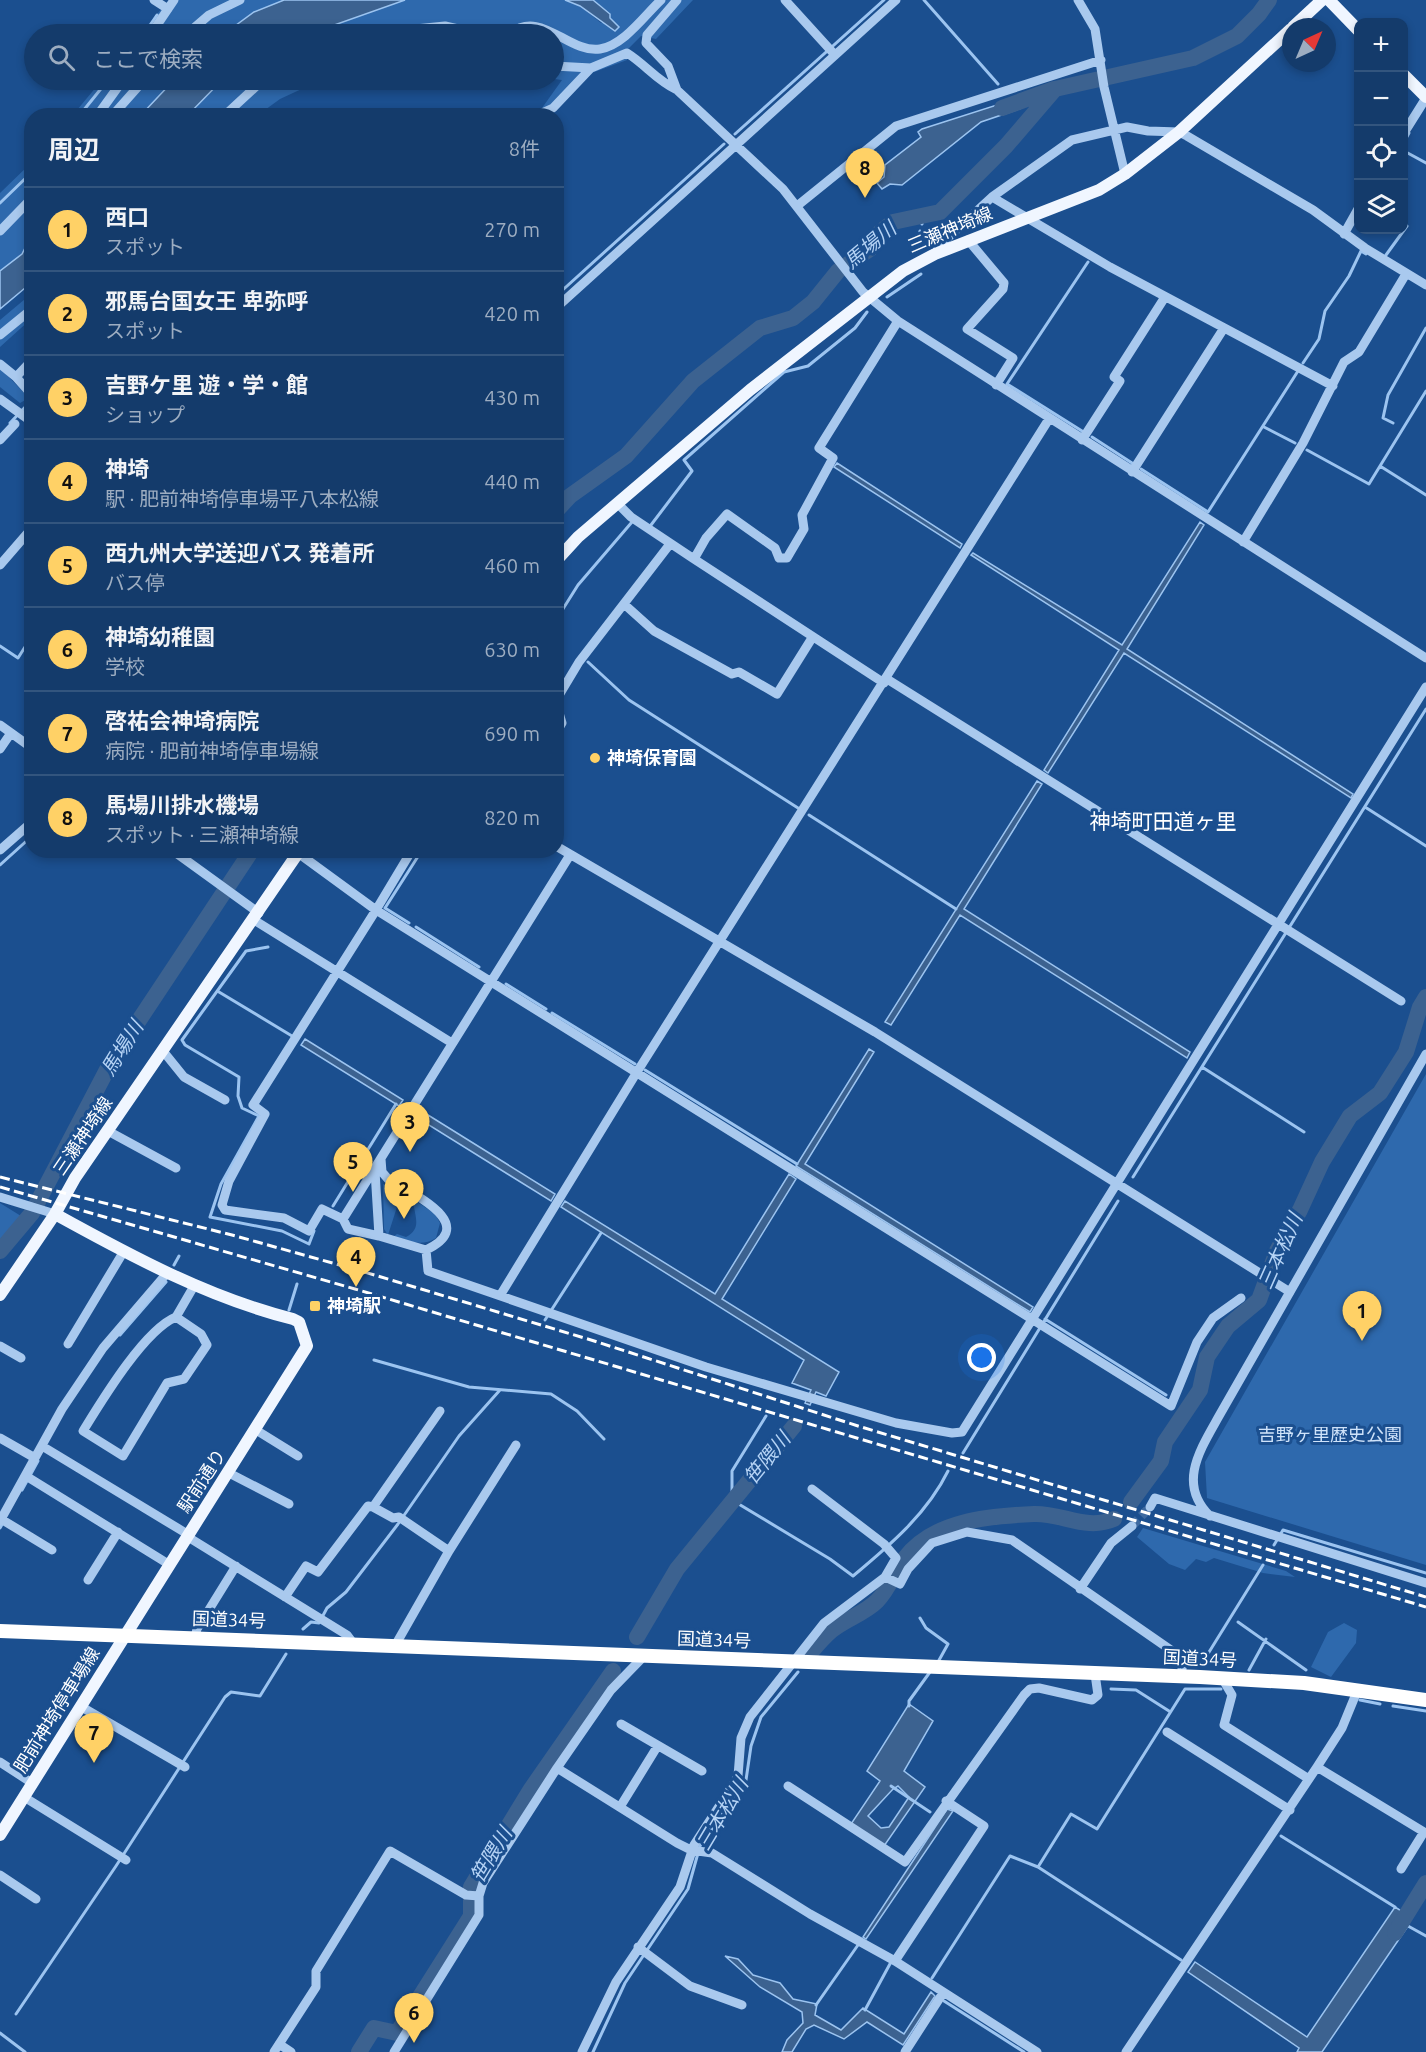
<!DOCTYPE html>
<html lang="ja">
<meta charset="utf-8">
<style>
body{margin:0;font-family:Ubuntu,"Noto Sans JP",sans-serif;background:#1d4271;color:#f1f3f6}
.controls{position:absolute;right:18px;top:18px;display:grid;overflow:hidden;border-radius:12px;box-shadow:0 3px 9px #0003}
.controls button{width:54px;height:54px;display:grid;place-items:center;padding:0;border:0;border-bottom:2px solid #33557e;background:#143b6b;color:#f1f3f6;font:30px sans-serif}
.compass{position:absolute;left:1282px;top:18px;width:54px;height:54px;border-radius:50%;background:#143b6b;box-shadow:0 3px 9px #0003;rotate:44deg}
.you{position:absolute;left:982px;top:1358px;width:21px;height:21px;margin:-15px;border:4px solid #fff;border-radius:50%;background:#1a73e8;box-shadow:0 0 0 9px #1a73e833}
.badge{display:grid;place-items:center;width:39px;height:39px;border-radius:50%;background:#ffd166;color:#111;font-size:20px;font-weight:700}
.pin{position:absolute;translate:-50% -50px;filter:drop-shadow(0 2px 3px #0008)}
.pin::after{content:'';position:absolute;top:32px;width:21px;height:18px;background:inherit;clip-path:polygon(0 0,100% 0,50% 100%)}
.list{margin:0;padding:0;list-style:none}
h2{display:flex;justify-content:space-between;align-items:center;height:78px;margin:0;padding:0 24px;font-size:26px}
h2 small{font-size:20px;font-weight:400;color:#9dadc1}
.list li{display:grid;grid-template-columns:39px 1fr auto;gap:18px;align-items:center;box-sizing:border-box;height:84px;padding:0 24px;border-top:2px solid #33557e}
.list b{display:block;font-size:22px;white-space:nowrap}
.list p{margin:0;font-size:20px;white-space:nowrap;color:#9dadc1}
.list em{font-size:20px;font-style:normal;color:#9dadc1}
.icon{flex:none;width:33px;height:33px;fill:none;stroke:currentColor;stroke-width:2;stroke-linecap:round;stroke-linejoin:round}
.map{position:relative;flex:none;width:1426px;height:2052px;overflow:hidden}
.search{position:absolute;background:#143b6b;box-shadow:0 3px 9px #0003;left:24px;top:24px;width:540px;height:66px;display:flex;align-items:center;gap:15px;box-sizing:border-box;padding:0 21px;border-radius:33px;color:#9dadc1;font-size:22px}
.panel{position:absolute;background:#143b6b;box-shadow:0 3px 9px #0003;left:24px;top:108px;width:540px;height:750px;border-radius:24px}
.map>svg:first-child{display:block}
</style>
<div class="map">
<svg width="1426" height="2052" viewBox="0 0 1426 2052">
<rect width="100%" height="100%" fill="#1b4f8f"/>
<path fill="#2e69ad" d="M169 0H284L254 12 224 34H140Z
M405 0H565L580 6 601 23 610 18V13L593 0H693L656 39 641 36 626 51 627 60 589 74 550 114 542 108 562 80 554 79V34H309Z
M102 80H174L141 115 72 116Z
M222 80H321L280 99 258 115 188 116Z
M31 163V236L22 254 0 271V193Z
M31 294V319L0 347V320Z
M0 368 29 398 20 403 0 387Z
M1426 1074V1565L1207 1498 1205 1462Z
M383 1184 406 1195V1201L397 1207 388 1235 384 1229Z
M413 1199 435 1214 440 1223 436 1238C422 1247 409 1241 393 1237L397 1234 406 1237C423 1228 414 1216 413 1199Z
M0 1203 21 1216 0 1241Z
M1143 1528 1286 1571 1295 1577 1263 1573 1214 1558 1206 1562 1196 1559 1185 1570 1169 1564 1137 1537Z
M1344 1623 1357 1630 1356 1643 1331 1677 1311 1667 1328 1632Z"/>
<path fill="#3c6290" stroke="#9cc4f0" stroke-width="1.5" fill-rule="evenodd" d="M284 0H405L309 34H224L254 12Z
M565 0H593L610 14V18L619 27 615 31 580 6Z
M174 80H222L188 115H141Z
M1022 97V108L981 122 902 185 890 184 882 189 877 183 884 177 885 165 921 137 918 132 922 129Z
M31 236V283L0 309V271L22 254Z
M837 463 962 544 960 548 834 467Z
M1200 522 1204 525 1127 649 1353 794 1351 798 1124 653 1048 773 1044 770 1119 650 971 555 973 553 1122 645Z
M1037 781 1042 784 964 909 1190 1052 1187 1058 960 915 891 1025 885 1022Z
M305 1039 403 1100 399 1106 301 1045Z
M869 1049 874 1052 805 1164 1033 1307 1030 1312 796 1166Z
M428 1115 555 1194 551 1201 424 1122Z
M789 1174 796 1179 722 1299 839 1372 826 1396 816 1392 810 1405 805 1403 811 1390 792 1383 804 1360 561 1207 565 1201 715 1294Z
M909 1704 933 1721 904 1771 925 1787 884 1846 851 1824 880 1781 867 1771ZM898 1786 909 1797 889 1827 881 1828 868 1816 893 1789Z
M947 1809 953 1811 866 1939 863 1937Z
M1395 1907 1406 1914 1408 1926 1322 2052H1297L1299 2048 1188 1972 1195 1962 1307 2037Z
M725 1956 738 1959 753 1975 780 1983 793 1999 817 2004 815 2015 841 2030 863 2008 904 2034 931 1992 935 1996 903 2045 867 2022 844 2039 814 2025 806 2029 792 2052H782L787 2040 803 2023 802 2012 760 1987Z"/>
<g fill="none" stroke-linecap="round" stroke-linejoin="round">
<path stroke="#9cc4f0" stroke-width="3" d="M924 0 998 84
M144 34 157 15
M79 116 108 80
M735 134 884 0
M1404 142 1409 133
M1404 151 1426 163
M0 203 32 172
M922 224 923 216
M917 248 920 231
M1386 255 1407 226 1404 223
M556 296 724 144
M887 297 921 274
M1303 363 1319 339 1325 311 1349 276 1361 251 1366 254
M10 423 29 403
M1393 423 1383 418 1388 395 1426 328
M1264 427 1295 443
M1082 431 1007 384 1088 262
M1092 437 1132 463
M1307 450 1369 484 1426 391
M1380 466 1426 495
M1141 469 1208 512 1298 371
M651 525 692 471 684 460 784 372 808 366 855 328 867 312
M556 620 578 585 632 522
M0 646 18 658 32 636
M588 662 629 700 798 808
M1365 807 1426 846
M809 815 956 909
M0 865 32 836
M409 923 385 908 417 858
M416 927 479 967
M268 947 246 951 182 1040 185 1045 239 1077 238 1096 242 1108 259 1116 221 1184 210 1217 282 1231 309 1244 314 1231
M506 984 546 1009
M219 992 292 1036
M552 1013 635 1064
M1202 1067 1304 1132
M645 1070 797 1164
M1133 1177 1426 709
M333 1206 396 1104
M174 1265 179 1256
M289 1310 297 1284
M1045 1319 1166 1395
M545 1320 601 1233
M120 1335 166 1282
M374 1360 469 1387 551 1394 577 1411 604 1439
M766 1416 732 1471V1500L830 1559 853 1576C889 1546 927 1514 948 1471
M963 1453 1118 1201
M22 1490 38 1461
M0 1528 4 1521
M1274 1545 1283 1530 1426 1573
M920 1618 926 1628 948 1644 938 1662
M1238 1622 1306 1670
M303 1629 311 1622 319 1623 327 1608 346 1592 398 1524 459 1436 500 1390
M1201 1665 1263 1565
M1249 1670 1266 1639
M1111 1689 1136 1690 1169 1711
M1360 1700 1380 1704
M909 1706V1701L930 1672
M1393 1706 1426 1711
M891 1786 930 1812
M1281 1836 1395 1907
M1038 1867 1181 1960
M1408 1926 1426 1936
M932 1978 1010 1856 1038 1867 1071 1814 1097 1829 1185 1689H1221
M944 2001 1024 2052
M816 2005 858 1945
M865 2010 891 1962
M16 2014 116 1866 225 1697 231 1692 260 1696 286 1654
M0 2033 25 2052
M593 2052 625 1983 688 1889 700 1846 746 1780 751 1746 761 1717 798 1672"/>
<path stroke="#3c6290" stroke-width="16" d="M1002 108 1054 89
M556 511 570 496 626 456 693 381 760 328 793 318 813 302 838 271 870 249 879 233 893 222 940 212 1006 146 1055 89 1193 58 1237 36 1259 14 1269 0
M0 1251 32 1213 110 1064 252 850
M1131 1502 1161 1461 1165 1442 1200 1390 1207 1357 1228 1326 1259 1300 1277 1251 1300 1210 1322 1162 1350 1116 1380 1093 1406 1052 1420 1007 1426 997
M637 1637 677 1569 794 1426
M812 1651C818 1644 824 1637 831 1631 845 1619 864 1614 877 1601 890 1588 893 1573 904 1559 933 1520 989 1516 1034 1514 1062 1513 1086 1531 1114 1519
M1395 1933 1426 1883
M359 2052 374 2028 397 2033 471 1916V1887L531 1789 613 1671"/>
<path stroke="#3d69a0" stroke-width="9" stroke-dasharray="9 4.5" stroke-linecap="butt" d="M1132 1526 1150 1507"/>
<path stroke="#a9c9ee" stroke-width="9" d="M154 0 168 9
M677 0 647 35 646 43 668 66 677 90
M785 0 835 55
M1078 0 1095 29 1104 87 1125 174
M151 34 174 0
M187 34 209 15 240 0
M366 34 445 26 480 34
M510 34C540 8 569 54 600 49 624 45 644 16 661 0
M554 66 591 68 627 53C646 65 656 80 677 90L783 189 863 292 898 321 1426 658
M97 116 123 80
M112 116 144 80
M224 116 263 80
M510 116 542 113 553 108 591 68
M1404 133 1426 98
M992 197 1110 267 1333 386
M797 206 896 126 1101 60
M0 231 32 198
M1344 234 1358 209
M968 240 1004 283 1003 289 967 329 1013 358 996 385
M935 254 941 244 992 197 1072 140 1127 127 1148 131 1179 132 1187 136 1313 210 1365 248 1426 285
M556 308 896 0
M0 335 32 309
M0 364 16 377 32 395
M16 377 32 360
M0 399 32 422
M29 408 32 406
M0 440 15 424
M1082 440 1120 381 1114 377 1165 297
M1132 472 1224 328
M618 504 631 517 694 559 706 538 727 514 775 548 779 558H787L804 529 802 515 833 458 819 448 898 321
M1243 542 1303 443 1344 362 1359 352 1406 274
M694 559 884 683
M0 565 32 528
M624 604 654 631 732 674 739 672 777 694 812 638
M887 679 1401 1001
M0 725 32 748
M556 733 562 723 557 706 558 697 579 662 670 544
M0 749 11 733
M556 846 875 1032 1290 1292
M0 850 32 822
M172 850 259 913
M298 853 376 910 412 850
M254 920 452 1043
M163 1051 184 1077 225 1100
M108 1131 176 1168
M375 1171 379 1236 426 1250C481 1224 412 1194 388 1179L382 1172 381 1159
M0 1197 55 1214
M343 1219 322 1209 309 1231 284 1218 225 1210 222 1205 229 1181 265 1114 253 1105 376 910 1171 1406 1197 1342 1213 1318 1241 1298
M379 1236 348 1229 343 1219 570 855
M426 1250 428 1271 706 1367 896 1423 952 1433 962 1432 1426 687
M501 1294 637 1072 1049 419
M176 1317C144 1330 101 1402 83 1431L123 1456 167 1383 184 1379 207 1345 201 1334 176 1317 194 1286
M68 1344 124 1251
M0 1346 21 1358
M440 1411 373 1507 393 1518 399 1517 449 1551
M256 1430 298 1456
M0 1438 35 1458
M42 1446 189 1535
M229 1473 289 1504
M26 1476 170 1565
M1150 1507 1155 1498 1426 1583
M1210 1516C1177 1484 1200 1450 1219 1416L1426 1054
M1 1519 52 1550
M0 1521 62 1409 103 1348 168 1272
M188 1537 347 1635 353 1643
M885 1577 900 1584 908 1569 932 1543 967 1532 1012 1540 1178 1655 1182 1663V1676
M88 1580 118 1532
M1080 1589 1111 1543 1132 1526
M285 1597 306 1566 318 1572 368 1506 373 1507
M195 1637 197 1629 236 1566
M396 1644 449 1551 516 1445
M1222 1678 1232 1695 1224 1725 1309 1779
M80 1706 185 1767
M621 1724 702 1771
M1167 1732 1290 1810
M0 1762 32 1783
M1317 1767 1424 1832 1401 1869
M557 1768 677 1843 691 1850 712 1853 810 1914 895 1961 1037 2052
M788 1786 905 1862 1024 1695 1030 1689 1039 1688 1092 1700 1098 1695 1095 1674
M24 1797 126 1860
M620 1807 657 1747
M0 1875 36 1899
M638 1947 690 1986 742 2005
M895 1961 984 1826 946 1801
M279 2044 291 2052
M274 2052 316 1987V1971L390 1851 466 1895 479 1896
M394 2052 479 1915V1896L483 1883 557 1768 611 1690 645 1655
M582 2052 616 1982 680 1887 694 1845 733 1785 738 1776 741 1738 750 1717 824 1623 885 1577 896 1558 884 1544 812 1489
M905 2052 943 1993
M1126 2052 1317 1767 1342 1728 1358 1689"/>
<path stroke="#f0f6ff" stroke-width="12" d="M1329 0 1358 30
M1293 27 1322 0
M1404 75 1426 97
M556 561 578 537 750 390 903 271 935 254 1099 190 1125 174 1179 132 1291 29
M0 1295 55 1214 75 1178 300 850
M0 1835 307 1346 299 1322 293 1319C209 1298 131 1256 55 1214"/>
<path stroke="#fff" stroke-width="14" d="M0 1631 1200 1677 1304 1683 1426 1700"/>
<path stroke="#fff" stroke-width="3" stroke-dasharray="10 4.5" stroke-linecap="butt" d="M0 1177 232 1235 361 1271 591 1340 858 1426 1426 1597
M0 1187 355 1289 1426 1607"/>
</g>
<g fill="#ffd166" stroke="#1b4f8f" stroke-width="2">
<circle cx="595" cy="758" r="6"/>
<rect x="309" y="1300" width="12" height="12" rx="3"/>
</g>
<g text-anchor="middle" stroke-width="6" stroke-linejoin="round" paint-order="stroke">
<g font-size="18" fill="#fff" stroke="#1b4f8f">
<text transform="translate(950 230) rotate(-23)" y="6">三瀬神埼線</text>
<text transform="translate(83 1136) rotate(-56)" y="6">三瀬神埼線</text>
<text transform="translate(202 1481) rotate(-57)" y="6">駅前通り</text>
<text transform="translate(229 1620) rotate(2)" y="6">国道34号</text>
<text transform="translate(714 1640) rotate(2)" y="6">国道34号</text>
<text transform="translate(1200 1659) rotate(3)" y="6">国道34号</text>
<text transform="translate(57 1710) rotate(-58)" y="6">肥前神埼停車場線</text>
</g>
<g font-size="18" font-weight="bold" fill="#fff" stroke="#1b4f8f" text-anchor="start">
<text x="607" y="764">神埼保育園</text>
<text x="327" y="1312">神埼駅</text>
</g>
<g font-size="18" fill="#cfe3fa" stroke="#1b4f8f">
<text x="1330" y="1441">吉野ヶ里歴史公園</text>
</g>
<g font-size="20" font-style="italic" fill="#b5d3f5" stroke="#1b4f8f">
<text transform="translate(870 245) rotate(-40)" y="7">馬場川</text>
<text transform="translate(122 1048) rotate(-58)" y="7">馬場川</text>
<text transform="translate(1280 1251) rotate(-66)" y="7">三本松川</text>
<text transform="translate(767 1458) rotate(-51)" y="7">笹隈川</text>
<text transform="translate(722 1814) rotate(-59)" y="7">三本松川</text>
<text transform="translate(491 1855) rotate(-59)" y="7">笹隈川</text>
</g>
<g font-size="21" fill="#fff" stroke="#1b4f8f">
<text x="1163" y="829">神埼町田道ヶ里</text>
</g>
</g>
</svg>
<div class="controls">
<button>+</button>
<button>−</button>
<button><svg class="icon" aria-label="locate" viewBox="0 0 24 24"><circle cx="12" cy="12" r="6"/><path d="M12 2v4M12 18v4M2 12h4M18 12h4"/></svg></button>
<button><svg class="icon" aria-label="layers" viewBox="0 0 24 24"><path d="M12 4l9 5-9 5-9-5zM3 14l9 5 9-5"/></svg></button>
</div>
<svg class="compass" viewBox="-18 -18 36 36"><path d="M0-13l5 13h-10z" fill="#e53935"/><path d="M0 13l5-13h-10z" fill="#9dadc1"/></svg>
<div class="you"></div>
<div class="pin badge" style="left:1362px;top:1341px">1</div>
<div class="pin badge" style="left:404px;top:1219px">2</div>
<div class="pin badge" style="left:410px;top:1152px">3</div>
<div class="pin badge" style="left:356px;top:1287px">4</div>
<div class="pin badge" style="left:353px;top:1192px">5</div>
<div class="pin badge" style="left:414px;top:2043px">6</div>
<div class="pin badge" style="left:94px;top:1763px">7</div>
<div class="pin badge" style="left:865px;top:198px">8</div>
<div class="search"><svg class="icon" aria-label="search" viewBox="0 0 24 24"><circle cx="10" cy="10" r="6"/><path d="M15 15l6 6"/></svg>ここで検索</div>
<section class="panel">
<h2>周辺<small>8件</small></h2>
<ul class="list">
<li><span class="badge">1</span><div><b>西口</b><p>スポット</p></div><em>270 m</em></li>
<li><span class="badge">2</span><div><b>邪馬台国女王 卑弥呼</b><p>スポット</p></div><em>420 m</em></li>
<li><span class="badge">3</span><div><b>吉野ケ里 遊・学・館</b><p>ショップ</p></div><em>430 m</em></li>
<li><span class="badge">4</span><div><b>神埼</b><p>駅 · 肥前神埼停車場平八本松線</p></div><em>440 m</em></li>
<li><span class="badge">5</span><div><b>西九州大学送迎バス 発着所</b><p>バス停</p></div><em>460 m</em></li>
<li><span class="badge">6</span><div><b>神埼幼稚園</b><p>学校</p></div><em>630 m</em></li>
<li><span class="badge">7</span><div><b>啓祐会神埼病院</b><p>病院 · 肥前神埼停車場線</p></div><em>690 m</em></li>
<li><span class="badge">8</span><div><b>馬場川排水機場</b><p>スポット · 三瀬神埼線</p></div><em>820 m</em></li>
</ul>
</section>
</div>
